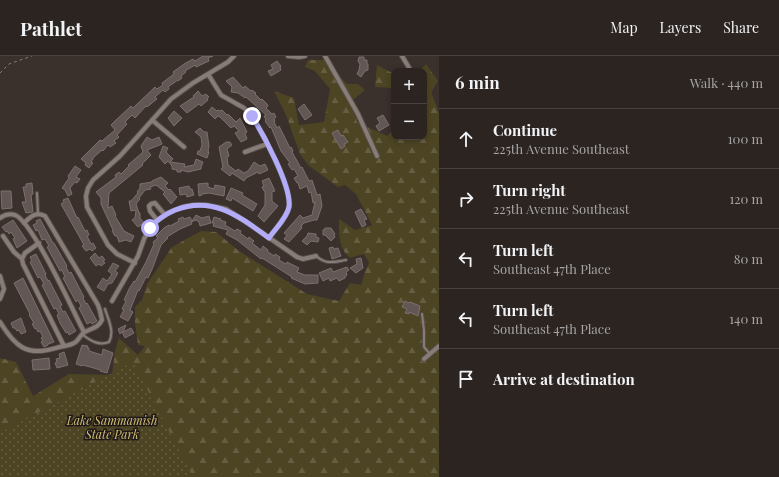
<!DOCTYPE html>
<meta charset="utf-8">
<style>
body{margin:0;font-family:"Playfair Display",serif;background:#342c2a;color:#f1f3f6}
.controls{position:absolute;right:12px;top:12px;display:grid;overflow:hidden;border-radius:8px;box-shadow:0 2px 6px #0003}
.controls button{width:36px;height:36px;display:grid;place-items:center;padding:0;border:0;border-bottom:1px solid #48413f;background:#2c2421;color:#f1f3f6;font:20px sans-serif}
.stop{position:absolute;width:12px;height:12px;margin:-9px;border:3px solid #b3adf9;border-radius:50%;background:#fff}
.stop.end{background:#b3adf9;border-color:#fff;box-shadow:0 1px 4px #0008}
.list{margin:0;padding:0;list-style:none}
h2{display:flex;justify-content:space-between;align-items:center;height:52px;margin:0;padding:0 16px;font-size:17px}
h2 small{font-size:13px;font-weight:400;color:#a6a4a5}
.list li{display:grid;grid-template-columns:26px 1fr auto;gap:12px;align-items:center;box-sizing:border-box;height:60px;padding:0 16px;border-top:1px solid #48413f}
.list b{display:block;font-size:15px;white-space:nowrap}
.list p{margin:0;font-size:13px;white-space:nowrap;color:#a6a4a5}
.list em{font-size:13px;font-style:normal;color:#a6a4a5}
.icon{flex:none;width:22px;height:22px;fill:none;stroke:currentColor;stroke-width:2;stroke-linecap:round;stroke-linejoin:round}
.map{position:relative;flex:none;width:439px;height:421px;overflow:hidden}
header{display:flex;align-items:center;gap:24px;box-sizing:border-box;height:56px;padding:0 20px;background:#2c2421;border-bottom:1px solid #48413f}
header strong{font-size:19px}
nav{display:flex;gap:22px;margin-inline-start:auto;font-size:14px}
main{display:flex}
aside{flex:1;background:#2c2421}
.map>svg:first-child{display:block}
</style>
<header>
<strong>Pathlet</strong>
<nav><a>Map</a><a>Layers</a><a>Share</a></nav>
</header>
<main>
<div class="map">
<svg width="439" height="421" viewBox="0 0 439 421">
<defs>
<pattern id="forest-firs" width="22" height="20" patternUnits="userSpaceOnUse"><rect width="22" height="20" fill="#4d4424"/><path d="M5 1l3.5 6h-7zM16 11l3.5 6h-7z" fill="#665e43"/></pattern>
<pattern id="park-dots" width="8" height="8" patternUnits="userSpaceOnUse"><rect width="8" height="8" fill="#4d4424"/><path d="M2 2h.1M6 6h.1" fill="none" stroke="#665e43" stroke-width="1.8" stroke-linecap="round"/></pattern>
</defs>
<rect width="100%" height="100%" fill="#3a302c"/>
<path fill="url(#forest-firs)" d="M308 4H324L347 28H358L365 34 353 44 357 66 387 80 394 73V81H424V15H420L426 8 438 25 431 36 439 57V421H0V302L16 306 33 340 69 318 112 319 115 295 119 282 138 299 145 290 138 289 135 266V251L142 244 147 228 172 191 201 175 216 176 239 195 307 238 339 245 350 227 361 229 365 216 369 207 364 198 350 202C338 193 339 177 339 163L355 174 372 169 356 138 345 129 338 131 308 109 300 98 286 59 274 35 294 42 299 69 324 66 330 33 315 15 305 11Z
M377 9 394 18V32L375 31Z"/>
<path fill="url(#park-dots)" d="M133 306 193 421H0V377Z"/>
<path fill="#635756" stroke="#7c6f6e" d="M203 0H213L208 2 209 5 196 11 195 9 185 15 186 16 181 20 182 22 178 25V24L168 31 169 33 165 36 163 34 155 41 157 43 147 51 146 50 135 62 132 59 125 66 127 68 117 79 119 81 114 85 116 87 110 91 108 89 103 95 102 94 94 101 91 106 93 107 89 112 85 109 86 107 81 103 100 84 102 85 115 74 111 69 116 64 131 50 133 52 155 31 157 33 163 29 162 27 174 18 173 16 184 8 193 3 195 5Z
M359 1H364V4H367V8H368V14L365 15 361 21 357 18 359 14 360 8 358 5Z
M277 5 281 10 280 11 281 14 271 20 268 15 273 13 271 9Z
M233 21 243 32 245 30 251 35 252 34 256 37 255 38 261 44 262 43 267 48 268 50 266 52 272 58 274 57 276 61 274 63 275 65 274 66 277 72 279 70 290 92 291 91 293 95 292 96 301 112 302 111 309 125 312 124 317 139 320 138 322 150 317 164H314L304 167 301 170 302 172 289 186 284 183 287 179 284 177 300 159 303 162 312 159 315 146 313 147 311 136 309 137 307 130 300 133 298 127H297L294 122 298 120 294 113 292 114 288 108 290 107 281 95 271 71 270 72 265 65 266 64 264 60 266 59 246 41 245 42 238 37 231 36 232 31 226 25Z
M198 35 202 40 206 38 209 41 207 42 208 44 201 50 199 48 187 57 180 50 194 41 193 40Z
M304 48 312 59 305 64 298 53Z
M212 51 217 55 218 54 220 55 222 54 227 59 228 58 236 66 240 62 247 76 245 77 247 83 241 86 235 77 239 75 234 70 231 72 220 61 218 60 215 63 208 56Z
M174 55 182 62 174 70 168 62Z
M383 59 389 69 379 75 376 70 380 67 377 62Z
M200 72 204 76H207L209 90 208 95 209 96 207 102 197 98 198 95H200L202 89 201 81 195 76Z
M338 74 341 80 343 79 348 86 344 88 345 90 341 93 332 77Z
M147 81 152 84 159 81 162 88 147 94 151 99 142 108 143 109 109 137 108 152 112 150 116 159 115 160 124 175 134 180 131 186 126 184 119 186 117 180H115L112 175 113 174 101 148V142L96 136 116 121 115 119 119 116 121 118 129 110 128 109 143 96 141 90Z
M226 86H230L232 89 227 93 229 100 227 101 228 109 236 115 238 113 244 117 248 115 254 106 260 110 265 108 268 114 259 118 258 116 246 122 244 125 232 117 230 120 221 113 223 111 219 91Z
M163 90 168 92 166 96 173 103 170 106 185 108 184 111 194 109 196 103 203 106 201 111V113L188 116 181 114V116H177V114L172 113V110L168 105 165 108 159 101Z
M75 110 81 114 76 121 80 123 77 127 75 126 70 132 72 138 68 140 65 134 62 132 69 122 68 120Z
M161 121 168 127 165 130 169 134 170 133 177 141 171 148 163 138 165 136 156 129 150 131 151 133 145 134 139 142 140 143 136 148 139 157H140V162L144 167 138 171 132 164 135 162 136 154 131 155 129 145H131L138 137 137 136 140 132V128L152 126V125Z
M269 122 275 135 272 136V145L278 150 264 166 258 160 265 149V135H264L262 131 264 130 262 125Z
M32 127 33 138 31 139 33 156 26 157 22 146H26L23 131H26V128Z
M208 127V131L214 133 215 129 225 131 224 140 209 137 202 138V139L199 140 198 128Z
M189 130 190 133H192L194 139 187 141 186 138 180 139 179 132Z
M231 132 243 137 242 139 257 148 253 155 232 142 231 145 226 143Z
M1 135H11L12 152 2 153Z
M68 142 77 162 78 161 85 175 87 174 89 179 87 180 91 188 93 187 96 192 92 195 90 193 86 195 82 190 84 189 61 148 64 146 63 144Z
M361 153 367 163 364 164 366 169 362 171 355 156Z
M196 159 202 162 209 160 211 167 200 170 199 166 196 164 191 166 192 168 180 173 167 181 168 182 161 189 153 211 148 222 146 221 139 235 138 234 130 254 133 256 128 265 120 261 124 254 122 253 126 245 124 244 129 233 134 225 135 226 146 206 154 188 153 186 158 182 156 180 164 172 169 169 170 170 179 165 178 163 183 161 184 163 190 161 192 165Z
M214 161 221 163 220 164 226 166 225 169 235 175 237 173 241 175 240 177 248 183 249 181 254 185 252 187 261 194 263 190 268 194 267 195 274 200 275 198 280 201 279 204 286 208 287 206 299 212 297 216 305 219H318V227L305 228 291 222 292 221 262 202 261 203 237 184 226 178 228 174 213 170 214 167H212Z
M40 163 53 187H54L67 210 66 211 69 217 71 216 84 241 83 242 86 248 87 247 97 265 92 268 91 266 87 268 79 252 81 250 78 244 76 246 63 222 65 221 62 214 60 215 47 191 49 190 45 183 42 184 38 174 36 175 33 169 37 167 36 165Z
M13 164 27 185 17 192 13 183 15 182 11 176 9 178 7 175 6 176 2 171Z
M325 172H331L335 178 334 179 335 181 331 185 325 179H323V174L325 173Z
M308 177 316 178V181L319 182 318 186 311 185 307 189 302 185 307 180Z
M333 191 334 193 338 192 341 200 332 203 329 192Z
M95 197 99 202 102 200 105 204 103 205 105 207 101 210 99 208 96 210 90 202Z
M36 198 46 218 45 219 48 225 49 224 62 249 60 250 63 256 65 255 76 275 69 279 68 276 66 277 60 267 57 259 59 258 56 252 54 253 42 229 44 228 40 221 38 222 30 206 32 205 30 201Z
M361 202 363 212 356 217 350 212 357 208 356 203Z
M113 207 119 210 115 215 118 217 112 227 108 228 104 235 97 231 103 222 107 225 112 218 108 215Z
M347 211 349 214 346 216 347 219 345 221V222L339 225 337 222 330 225 329 222 323 225 319 217 331 212 333 216Z
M23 222 54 286 48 288V289L44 291 41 286 43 285 41 282 43 281 40 275 38 276 36 272 35 273 32 268 34 267 29 259 30 258 14 227Z
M405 245 409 247 410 246 420 250 418 260 409 256V258L405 257 407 253 402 251Z
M21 262 26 276 21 278 19 274 17 275 15 272H13L11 267Z
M126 269 123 276 131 272 134 277 125 282 122 276 120 278 118 273Z
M82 289 88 290 87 292H89V295L102 299 103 293 113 297 107 317 100 315 101 314 97 313 83 309 82 310 76 308Z
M64 296 68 309 57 312 55 307 57 306 56 303 60 302 59 298Z
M49 302 50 313 33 314 32 304Z"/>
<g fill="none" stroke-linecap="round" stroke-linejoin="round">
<g stroke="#574f4b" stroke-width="4">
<path id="lane" d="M37 137 38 158
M316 200C327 209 333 206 346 204
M422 258 424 274V291L430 298
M83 279C91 285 99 290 109 286 115 276 108 263 105 253"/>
</g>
<g stroke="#574f4b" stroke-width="6">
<path id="street" d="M288 0 299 1 305 0
M325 0 358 58 377 100
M402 0 411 15
M208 18 221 39 244 52 252 60C263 78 292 131 289 151 287 162 275 173 269 182
M152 64 184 91
M245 96 267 88
M0 162C4 159 9 157 15 159 33 166 73 255 84 276
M157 164 150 155 149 150 151 148 155 147 165 159
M3 180 14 196 22 203 23 208 64 290
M22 203 25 197 39 187
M135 207 117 198 108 189 87 151 86 140 88 132 93 124 120 100 171 43 193 27 228 6 234 0
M0 220 4 233 0 243
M112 245 138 200 144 183 150 172 154 167 168 157 183 151 194 149H206L226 153 255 172 297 201 303 203 316 200
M0 266C15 290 26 301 56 292 62 290 69 290 74 287 79 285 80 278 85 276 92 272 98 272 102 264L100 255 98 249 45 160C36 155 30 161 24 167
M424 303 439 290"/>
</g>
<path stroke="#867d7a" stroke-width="1" stroke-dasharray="3 3" stroke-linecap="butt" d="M0 17 9 8 32 0"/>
<use href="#lane" stroke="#887c77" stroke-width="2"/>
<use href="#street" stroke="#887c77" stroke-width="4"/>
</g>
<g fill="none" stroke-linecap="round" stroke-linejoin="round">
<path stroke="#b3adf9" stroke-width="5" d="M150 172C157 163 166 158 175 154 213 139 240 161 269 182 275 173 287 162 289 151 292 131 263 78 252 60"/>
</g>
<g text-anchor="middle" stroke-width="3" stroke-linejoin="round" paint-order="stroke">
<g font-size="12" font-style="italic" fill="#d4be75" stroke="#1e1917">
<text x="112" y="369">Lake Sammamish<tspan x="112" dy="14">State Park</tspan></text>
</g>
</g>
</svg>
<div class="controls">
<button>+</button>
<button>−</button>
</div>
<div class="stop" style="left:150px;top:172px"></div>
<div class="stop end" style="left:252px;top:60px"></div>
</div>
<aside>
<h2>6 min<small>Walk · 440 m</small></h2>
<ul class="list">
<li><svg class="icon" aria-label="ahead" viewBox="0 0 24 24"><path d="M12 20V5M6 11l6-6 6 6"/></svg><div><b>Continue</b><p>225th Avenue Southeast</p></div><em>100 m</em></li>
<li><svg class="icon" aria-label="right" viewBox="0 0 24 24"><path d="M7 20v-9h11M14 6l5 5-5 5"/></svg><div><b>Turn right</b><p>225th Avenue Southeast</p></div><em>120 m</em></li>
<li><svg class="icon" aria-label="left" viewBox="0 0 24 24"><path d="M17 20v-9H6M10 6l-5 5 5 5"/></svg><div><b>Turn left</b><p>Southeast 47th Place</p></div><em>80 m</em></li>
<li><svg class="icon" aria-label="left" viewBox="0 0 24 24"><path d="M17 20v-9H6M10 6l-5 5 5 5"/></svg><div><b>Turn left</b><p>Southeast 47th Place</p></div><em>140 m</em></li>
<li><svg class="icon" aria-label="arrive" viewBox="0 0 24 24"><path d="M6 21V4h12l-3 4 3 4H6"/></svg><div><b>Arrive at destination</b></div></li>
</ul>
</aside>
</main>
